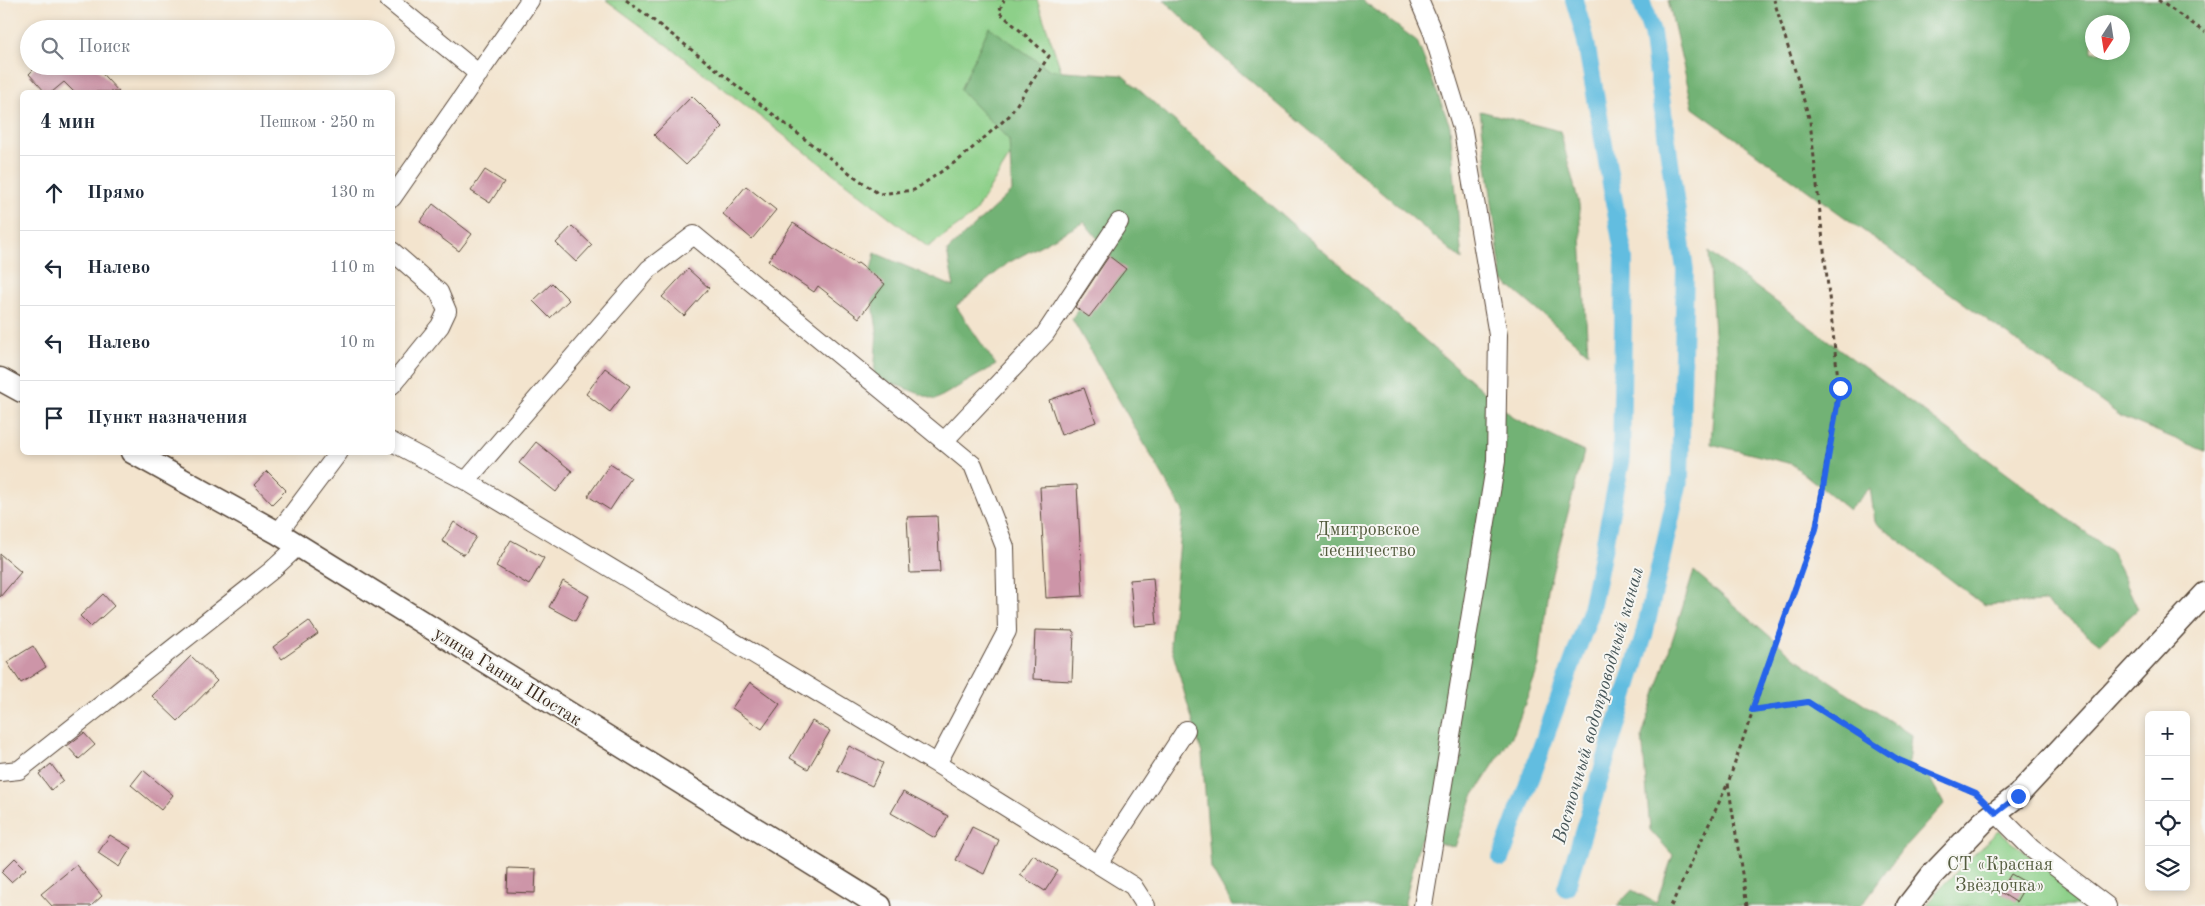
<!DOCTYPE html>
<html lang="ru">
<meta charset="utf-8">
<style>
body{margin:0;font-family:"Old Standard TT",serif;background:#f6f6f7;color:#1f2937}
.controls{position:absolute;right:15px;bottom:15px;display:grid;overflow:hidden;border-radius:8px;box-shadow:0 2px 8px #0003}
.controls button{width:45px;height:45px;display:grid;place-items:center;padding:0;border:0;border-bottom:1px solid #e0e1e3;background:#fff;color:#1f2937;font:25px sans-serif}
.compass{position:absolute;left:2085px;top:15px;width:45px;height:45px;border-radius:50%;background:#fff;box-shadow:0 2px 8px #0003;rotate:192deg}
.stop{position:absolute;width:15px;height:15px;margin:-11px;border:4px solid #2563eb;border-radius:50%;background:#fff}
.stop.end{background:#2563eb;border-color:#fff;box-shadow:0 1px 5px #0008}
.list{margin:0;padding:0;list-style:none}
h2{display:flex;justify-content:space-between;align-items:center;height:65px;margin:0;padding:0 20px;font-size:21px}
h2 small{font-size:16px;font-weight:400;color:#747a83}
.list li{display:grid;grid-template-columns:32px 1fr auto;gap:15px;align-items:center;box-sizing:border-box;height:75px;padding:0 20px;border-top:1px solid #e0e1e3}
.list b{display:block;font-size:19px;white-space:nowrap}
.list em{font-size:16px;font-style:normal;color:#747a83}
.icon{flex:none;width:28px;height:28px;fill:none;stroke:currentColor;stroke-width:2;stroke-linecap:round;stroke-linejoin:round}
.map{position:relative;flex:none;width:2205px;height:906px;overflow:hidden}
.search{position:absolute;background:#fff;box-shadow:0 2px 8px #0003;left:20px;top:20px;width:375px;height:55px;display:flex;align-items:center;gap:12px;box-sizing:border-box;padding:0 18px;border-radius:28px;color:#747a83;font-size:19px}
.panel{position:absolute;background:#fff;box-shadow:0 2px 8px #0003;left:20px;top:90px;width:375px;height:365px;border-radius:8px}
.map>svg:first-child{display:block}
</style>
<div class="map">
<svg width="2205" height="906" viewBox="0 0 2205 906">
<rect width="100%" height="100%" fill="#f6f6f2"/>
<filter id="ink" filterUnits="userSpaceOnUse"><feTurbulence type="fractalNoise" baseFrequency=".02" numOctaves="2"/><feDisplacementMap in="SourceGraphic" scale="10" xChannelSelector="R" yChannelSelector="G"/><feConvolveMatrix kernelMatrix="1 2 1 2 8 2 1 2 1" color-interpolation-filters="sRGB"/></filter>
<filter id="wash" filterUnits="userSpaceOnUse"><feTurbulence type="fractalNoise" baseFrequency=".0096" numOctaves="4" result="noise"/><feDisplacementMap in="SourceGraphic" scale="20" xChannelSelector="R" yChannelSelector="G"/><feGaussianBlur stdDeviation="1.12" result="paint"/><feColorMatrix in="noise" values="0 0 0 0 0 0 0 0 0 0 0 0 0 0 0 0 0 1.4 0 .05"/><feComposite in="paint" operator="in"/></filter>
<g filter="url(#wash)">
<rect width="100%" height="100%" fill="#f3e4ce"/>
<path fill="#8dd089" stroke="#647d54" d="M606 0H1037L1062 73 973 215 928 247 679 54Z
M1998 831 2093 906H1927L1937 891Z"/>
<path fill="#72b275" stroke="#566e4a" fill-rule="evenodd" d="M1164 0H1362L1417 41 1450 126 1462 260 1227 61Z
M1668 0H2205V451L2122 417 1693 108ZM2092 22H2122V52H2092Z
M989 27 1050 70 1122 75 1514 418 1584 452 1548 589 1539 666 1514 733 1472 798 1455 847 1420 839 1404 906H1233L1211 868 1202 754 1170 643 1183 511 1072 319 1111 255 1084 222 1008 263 956 306 996 365 935 400 874 376 877 330 869 278 875 253 954 287 947 251 1012 191 1009 140 960 90Z
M1480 111 1560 131 1579 204 1588 353 1502 280Z
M1709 252 2111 551 2138 609 2100 644 2045 602 1984 605 1875 522 1870 488 1849 510 1792 464 1711 444 1716 366Z
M1694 571 1795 658 1911 735 1908 764 1929 777 1944 804 1898 855 1861 906H1617L1632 890 1656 903 1673 855 1650 830 1642 736Z"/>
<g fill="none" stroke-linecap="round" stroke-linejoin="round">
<path stroke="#62bde0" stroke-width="18" d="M1501 858 1590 614 1621 463 1624 258 1585 37 1574 0
M1566 888 1644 635 1680 477 1685 270 1652 33 1641 0"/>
</g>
<g id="blocks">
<path fill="#cd95a8" d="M37 66H95L119 92H74L64 82 52 92H45L29 74Z
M692 96 723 127 686 165 654 135Z
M485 170 504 182 490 203 471 191Z
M746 186 776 210 752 239 723 214Z
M433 204 472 234 459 251 420 222Z
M793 223 856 264 858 263 885 284 859 318 818 286 814 292 768 261Z
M572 226 592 245 576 262 556 243Z
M1109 256 1126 269 1089 317 1075 307Z
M688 269 709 288 684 316 662 297Z
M552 283 569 300 550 318 533 301Z
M605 368 630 386 610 412 586 394Z
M1084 388 1096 422 1061 435 1049 400Z
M536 442 572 471 556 492 519 463Z
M610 464 631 478 610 510 588 496Z
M267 471 286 490 272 504 254 485Z
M1077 485 1083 596 1046 598 1040 487Z
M937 516 940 572 910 573 907 517Z
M454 522 476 537 464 555 442 541Z
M511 540 544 558 529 585 496 566Z
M0 554 21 572 0 597Z
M1153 578 1157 624 1134 626 1130 580Z
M563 581 589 596 575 621 549 607Z
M103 594 114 606 91 627 80 616Z
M309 621 318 634 282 659 273 647Z
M1035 630 1074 631 1072 681 1033 679Z
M33 646 46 667 21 683 7 662Z
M191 656 217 681 178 721 152 696Z
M750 682 780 704 762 729 732 708Z
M812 721 830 731 808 769 790 758Z
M84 733 95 745 79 759 67 746Z
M849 746 883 763 872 786 837 770Z
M51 764 63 780 51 790 39 774Z
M143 770 173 795 161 810 131 785Z
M903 792 948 816 935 838 891 813Z
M972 827 999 840 984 874 956 860Z
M110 835 131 848 119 867 98 853Z
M1033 855 1058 871 1045 891 1020 875Z
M15 858 26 869 11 882 1 872Z
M76 865 102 896 91 906H52L41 894Z
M508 868 536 869 535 893 507 892Z
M2011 874 2027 883 2016 902 2000 892Z"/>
</g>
</g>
<g filter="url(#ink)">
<use href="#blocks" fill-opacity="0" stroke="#574638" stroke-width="1"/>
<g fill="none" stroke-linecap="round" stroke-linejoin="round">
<g stroke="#574638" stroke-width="20">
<path id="minor" d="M389 0 479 74
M1419 0 1433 33 1463 131 1498 335 1496 461 1423 906
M392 198 530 0
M392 251 439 292 447 311 440 326 392 385
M944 441 1045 334 1119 222
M392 442 466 481 937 764 1133 886 1146 906
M466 481 649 269 694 235 973 465 1005 547 1007 631 937 764
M278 533 339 452
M0 772 19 770 271 571 298 546
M1996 813 2032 849 2107 906
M1098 864 1186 730"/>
</g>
<g stroke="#574638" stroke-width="25">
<path id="major" d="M0 379 22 391
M132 452 278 533 880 906
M1908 906 1932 875 1983 822 2017 796 2205 594"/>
</g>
<path stroke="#574638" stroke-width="3" stroke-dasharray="4 4" stroke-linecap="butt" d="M626 0C712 63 792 133 879 194L914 190 960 159 1009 116 1049 56 999 12 1004 0
M2158 0 2205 32
M1752 710 1808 702 1899 760 1975 793 1982 799
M1671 906 1728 783
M1747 906 1728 783 1815 529 1839 388 1810 121 1774 0"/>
<use href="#minor" stroke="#fff" stroke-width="18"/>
<use href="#major" stroke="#fff" stroke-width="22"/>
</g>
</g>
<g fill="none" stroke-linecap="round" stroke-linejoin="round" filter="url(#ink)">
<path stroke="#2563eb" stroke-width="6" d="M1840 388 1816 529 1752 710 1808 702 1899 760 1976 793 1996 813 2018 796"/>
</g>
<g text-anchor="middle" stroke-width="4" stroke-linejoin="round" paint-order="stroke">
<g font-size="18" fill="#545c3e" stroke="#f6f6f2">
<text x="1368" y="535">Дмитровское<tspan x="1368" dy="21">лесничество</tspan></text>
<text x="2000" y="870">СТ «Красная<tspan x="2000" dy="21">Звёздочка»</tspan></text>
</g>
<g font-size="18" fill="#3b2a1e" stroke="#f6f6f2">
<text transform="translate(508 676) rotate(32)" y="6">улица Ганны Шостак</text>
</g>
<g font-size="19" font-style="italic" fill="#475658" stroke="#f6f6f2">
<text transform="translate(1597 705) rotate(-74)" y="7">Восточный водопроводный канал</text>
</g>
</g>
</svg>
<div class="controls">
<button>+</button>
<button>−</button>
<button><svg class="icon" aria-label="locate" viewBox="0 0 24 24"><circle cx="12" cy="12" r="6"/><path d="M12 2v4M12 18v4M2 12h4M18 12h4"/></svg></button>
<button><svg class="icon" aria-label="layers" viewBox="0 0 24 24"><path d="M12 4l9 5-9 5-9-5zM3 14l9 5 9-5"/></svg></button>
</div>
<svg class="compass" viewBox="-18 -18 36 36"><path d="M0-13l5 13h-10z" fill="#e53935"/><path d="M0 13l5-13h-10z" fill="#747a83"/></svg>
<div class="stop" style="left:1840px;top:388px"></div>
<div class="stop end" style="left:2018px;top:796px"></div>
<div class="search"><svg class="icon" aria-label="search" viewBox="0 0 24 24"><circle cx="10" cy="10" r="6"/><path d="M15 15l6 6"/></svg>Поиск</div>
<section class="panel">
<h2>4 мин<small>Пешком · 250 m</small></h2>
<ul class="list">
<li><svg class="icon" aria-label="ahead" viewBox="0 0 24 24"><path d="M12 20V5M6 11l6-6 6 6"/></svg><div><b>Прямо</b></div><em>130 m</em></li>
<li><svg class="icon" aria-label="left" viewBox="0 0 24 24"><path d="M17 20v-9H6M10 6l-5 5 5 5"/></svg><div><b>Налево</b></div><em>110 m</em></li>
<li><svg class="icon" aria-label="left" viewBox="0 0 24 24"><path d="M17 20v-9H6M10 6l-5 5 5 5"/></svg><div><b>Налево</b></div><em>10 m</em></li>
<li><svg class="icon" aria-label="arrive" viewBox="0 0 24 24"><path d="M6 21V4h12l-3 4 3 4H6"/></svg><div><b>Пункт назначения</b></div></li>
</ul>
</section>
</div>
